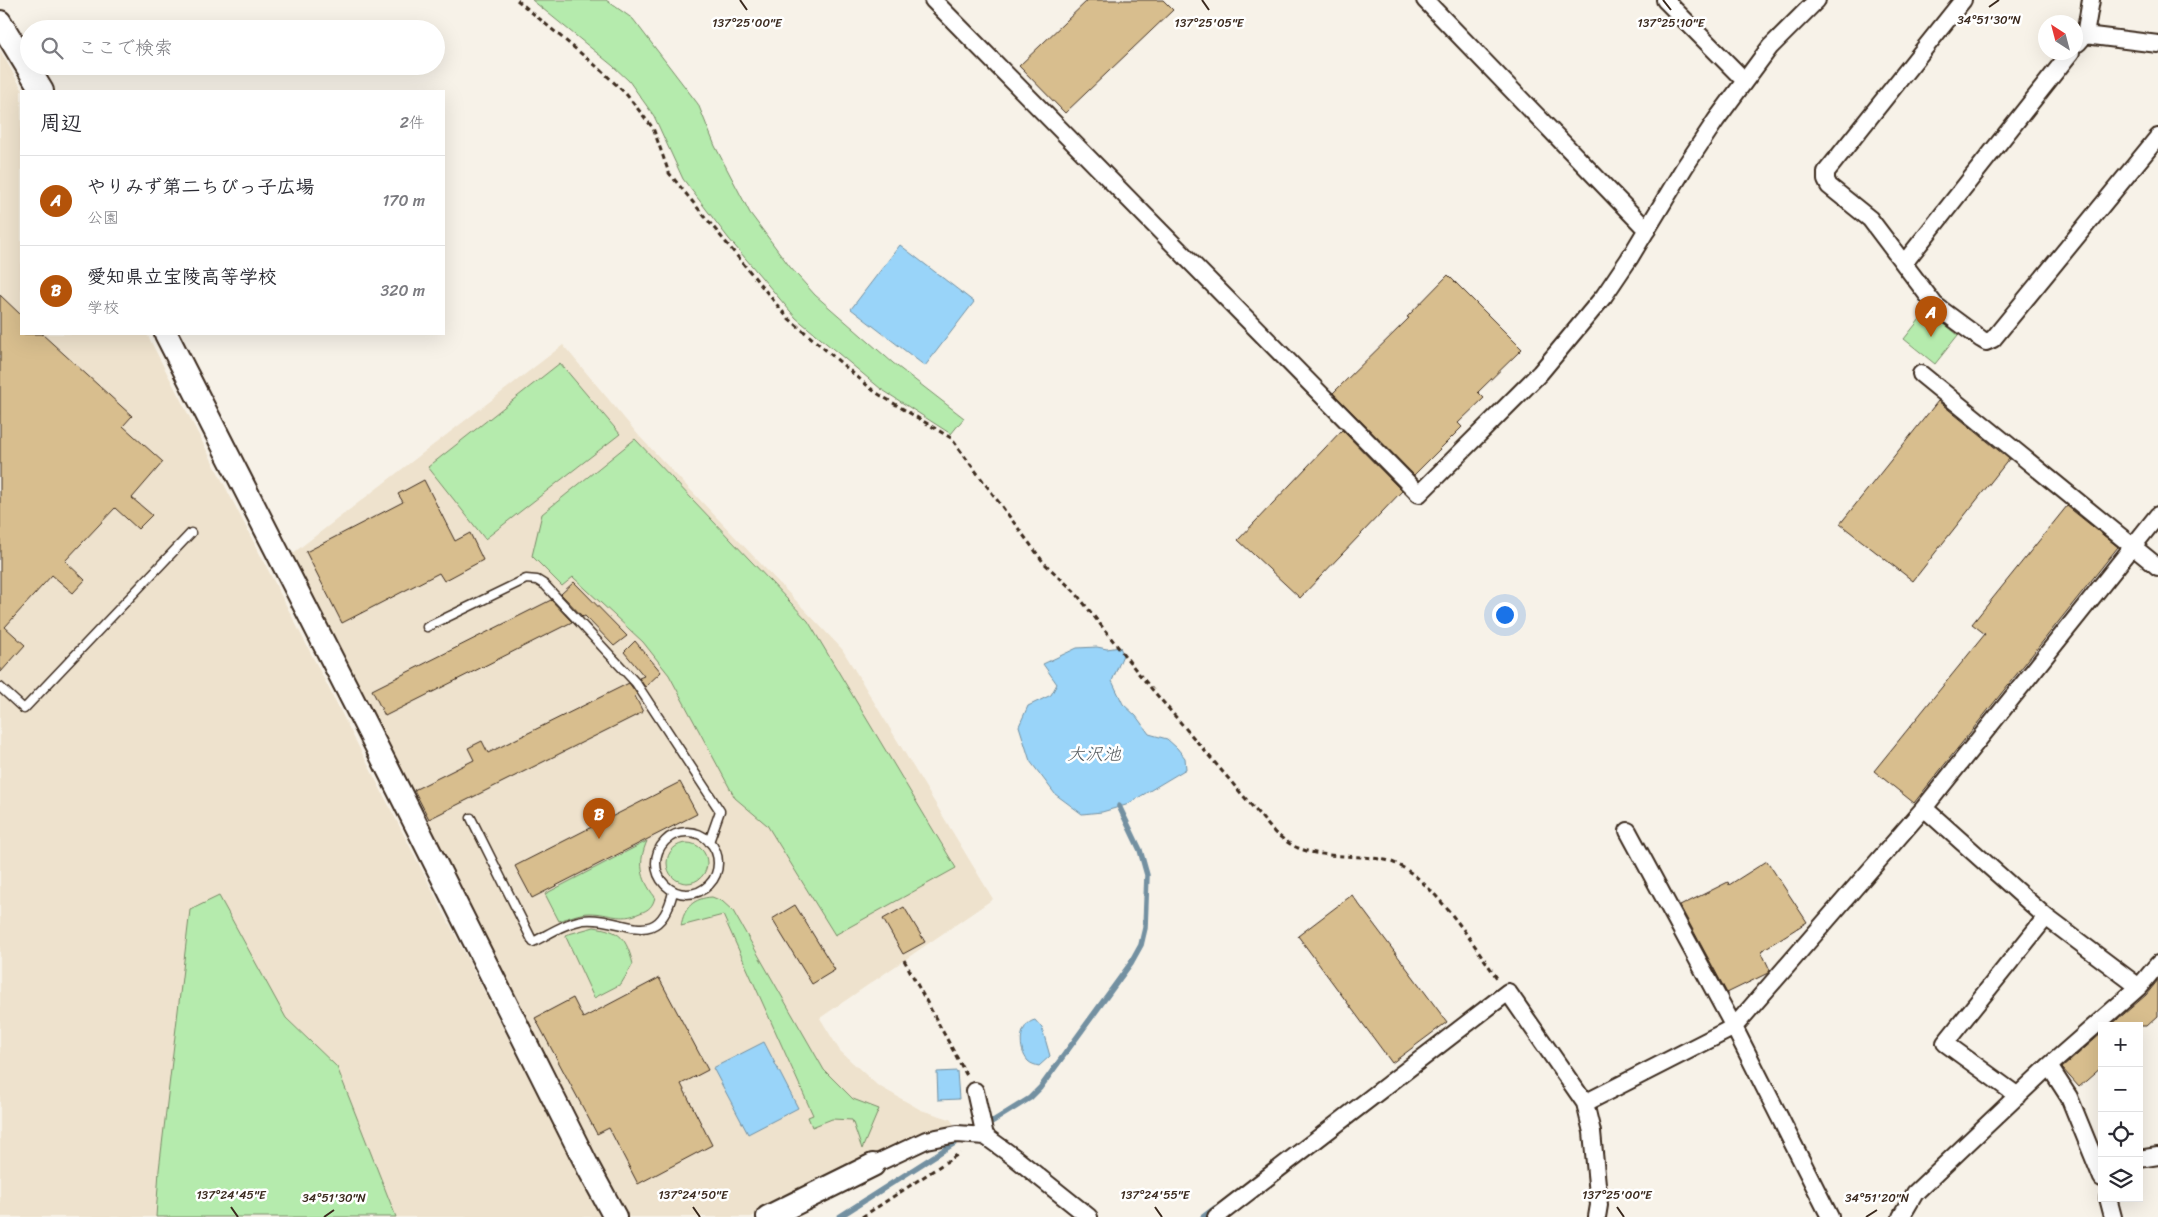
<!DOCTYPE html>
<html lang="ja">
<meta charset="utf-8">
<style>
body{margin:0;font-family:Sriracha,"Klee One",sans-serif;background:#f7f7f7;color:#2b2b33}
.controls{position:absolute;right:15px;bottom:15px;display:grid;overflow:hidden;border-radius:0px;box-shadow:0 5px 20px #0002}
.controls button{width:45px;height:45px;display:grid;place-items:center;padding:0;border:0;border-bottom:1px solid #e1e1e2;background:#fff;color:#2b2b33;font:25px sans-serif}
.compass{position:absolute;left:2038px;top:15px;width:45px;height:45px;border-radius:50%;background:#fff;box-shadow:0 5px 20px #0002;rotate:324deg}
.you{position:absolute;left:1504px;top:614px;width:18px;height:18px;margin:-12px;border:4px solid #fff;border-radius:50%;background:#1a73e8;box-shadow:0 0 0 8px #1a73e833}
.badge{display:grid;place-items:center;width:32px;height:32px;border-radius:50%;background:#b45309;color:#fff;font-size:16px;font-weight:700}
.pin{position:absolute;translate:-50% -41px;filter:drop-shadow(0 1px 2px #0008)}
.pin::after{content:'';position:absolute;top:26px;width:18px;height:15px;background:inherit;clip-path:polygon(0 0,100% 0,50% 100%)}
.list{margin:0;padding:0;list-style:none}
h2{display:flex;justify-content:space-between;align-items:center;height:65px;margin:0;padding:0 20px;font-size:21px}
h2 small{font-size:16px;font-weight:400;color:#7c7c81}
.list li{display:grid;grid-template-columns:32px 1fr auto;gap:15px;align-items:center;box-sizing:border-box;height:90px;padding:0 20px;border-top:1px solid #e1e1e2}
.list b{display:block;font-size:19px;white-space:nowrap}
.list p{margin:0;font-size:16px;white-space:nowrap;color:#7c7c81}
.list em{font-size:16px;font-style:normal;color:#7c7c81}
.icon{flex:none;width:28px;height:28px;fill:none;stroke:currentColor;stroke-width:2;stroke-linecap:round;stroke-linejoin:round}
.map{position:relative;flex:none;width:2158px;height:1217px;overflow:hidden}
.search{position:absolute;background:#fff;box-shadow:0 5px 20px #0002;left:20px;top:20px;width:425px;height:55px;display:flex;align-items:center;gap:12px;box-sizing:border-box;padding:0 18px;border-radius:28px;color:#7c7c81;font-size:19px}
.panel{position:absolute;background:#fff;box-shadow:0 5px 20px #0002;left:20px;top:90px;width:425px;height:245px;border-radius:0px}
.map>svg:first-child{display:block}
</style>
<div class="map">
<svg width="2158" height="1217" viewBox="0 0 2158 1217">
<rect width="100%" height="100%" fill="#f7f2e8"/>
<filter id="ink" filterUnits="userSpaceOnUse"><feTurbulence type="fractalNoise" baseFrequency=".02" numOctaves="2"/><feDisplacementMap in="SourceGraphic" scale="10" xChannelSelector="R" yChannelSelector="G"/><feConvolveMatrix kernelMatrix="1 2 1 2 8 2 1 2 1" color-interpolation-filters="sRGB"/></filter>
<g filter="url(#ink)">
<path fill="#eee2cd" d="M0 50 23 91H21V334H147L600 1217H0Z
M563 345 640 437 842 649 993 899 820 1018 840 1051 877 1085 921 1110 950 1119 956 1127 751 1217H625L288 557Z"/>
<path fill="#b5ebad" stroke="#788a66" d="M532 0H606L633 19 698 104 715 146 750 213 790 267 815 295 893 363 964 418 951 434 881 389 796 318 729 239 683 179 654 116 629 81 613 66Z
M1927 310 1958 335 1935 364 1904 339Z
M560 363 620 434 485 539 428 467Z
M635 439 808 621 956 868 835 935 767 825 735 798 669 675 643 642 573 577 562 586 532 556 542 514Z
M647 841C638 862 640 878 655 897 653 906 649 910 640 913 620 922 610 913 590 913 579 913 568 918 559 921L545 894Z
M667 863a20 20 0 1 1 40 0a20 20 0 1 1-40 0Z
M219 896 286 1018 337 1067 396 1217H156L159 1170 190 910Z
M712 897 722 901 733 911 824 1070 853 1099 879 1109 862 1149 852 1120 832 1119 812 1127 808 1117 813 1115 723 915 681 926C684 907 694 898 712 897Z
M594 927C621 931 626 938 633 964L621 984 594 998 565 935Z"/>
<path fill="#99d4f9" stroke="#7390a1" d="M900 245 974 302 925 366 851 309Z
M1097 647 1107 649 1120 647 1123 655 1112 681 1123 704 1136 716 1149 734 1167 739 1177 748 1185 758 1186 769 1126 805 1102 812 1082 814 1055 794 1030 761 1019 726 1028 706 1051 695 1057 684 1043 664 1077 648Z
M1035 1020 1042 1028 1050 1056 1039 1066C1035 1065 1031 1064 1028 1061 1018 1050 1018 1024 1035 1020Z
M764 1042 798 1108 748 1134 713 1068Z
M957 1071 959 1099 938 1100 937 1072Z"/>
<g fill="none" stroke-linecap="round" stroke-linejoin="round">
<path stroke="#7390a1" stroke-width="5.5" d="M985 1126 1030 1098 1040 1088 1131 963 1141 945 1145 928 1147 875 1140 850 1119 806
M839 1217 961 1139
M1203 1217 1215 1208"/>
</g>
<path fill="#d8be8e" stroke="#3b2a1e" d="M1088 0H1163L1173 10 1065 113 1019 66Z
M1448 275 1522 349 1478 392 1484 398 1458 423 1462 427 1414 475 1333 393 1409 318 1407 317Z
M0 295 21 315V334H42L132 416 123 426 163 462 132 498 152 515 138 529 115 508 65 561 85 580 73 593 52 575 5 627 25 645 0 673Z
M1938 401 2009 459 1913 581 1840 524Z
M1342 430 1402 491 1300 598 1238 540Z
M424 480 455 541 470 533 483 560 444 581 439 573 342 623 306 552 403 502 398 494Z
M2067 506 2118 547 1914 803 1874 771 1985 634 1972 624Z
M574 582 627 636 614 646 585 616 583 617 561 594Z
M551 600 572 622 385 716 372 690Z
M635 641 661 672 645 687 639 678 644 676 624 652Z
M629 683 637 694 635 696 643 712 429 819 414 790 474 760 468 748 482 741 488 753Z
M680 782 697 814 532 898 515 866Z
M1767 861 1807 922 1761 951 1770 970 1768 973 1727 993 1680 906 1728 882 1729 885Z
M1352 895 1447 1022 1392 1063 1298 936Z
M795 905 835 970 812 984 772 919Z
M904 907 925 942 903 954 883 919Z
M659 978 708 1070 681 1084 712 1145 638 1184 609 1128 597 1134 535 1018 573 998 583 1018Z
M2158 980V1016L2147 1026H2110L2146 995Z
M2102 1033V1067L2079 1087 2062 1068Z"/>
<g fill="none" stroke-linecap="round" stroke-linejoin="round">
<g stroke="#3b2a1e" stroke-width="11">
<path id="lane" d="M427 627 526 579 537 580 545 585 636 683 720 811 709 842
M0 687 24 709 191 533
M471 818 533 942C549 934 565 923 583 920 622 915 658 955 673 892
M656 863a31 31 0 1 1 62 0a31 31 0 1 1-62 0Z"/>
</g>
<g stroke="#3b2a1e" stroke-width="20">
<path id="street" d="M933 0 1419 494 1540 373 1604 296 1629 259 1684 168 1716 120 1770 47 1817 0
M1425 0 1647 230
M1665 0 1745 81
M1963 0 1826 172V180L1829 186 1870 219 1935 305 1981 339 1986 342 1993 339 2158 137
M2085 35 2158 44
M2078 43 2085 35 2091 0
M1905 262 2071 52
M1921 374 2158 567
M1924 808 2046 917 2139 987
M1628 831 1734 1027 1830 1217
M2049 1066 2069 1097 2102 1178
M975 1091 985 1136
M2018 1096 1945 1043 2046 917
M1585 1103 1734 1027 1924 808 2158 515
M2139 1159 2158 1156
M873 1165 926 1140 957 1134 985 1136 1014 1157 1089 1217
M2108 1198 2113 1217
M1216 1217 1508 992 1585 1103 1592 1132 1599 1205 1597 1217
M1901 1217 1915 1193 2049 1066 2139 987 2158 964"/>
</g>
<g stroke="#3b2a1e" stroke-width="26">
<path id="secondary" d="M0 22 42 91
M166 334 387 767 589 1169 615 1217
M768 1217 873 1165"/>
</g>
<path stroke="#3b2a1e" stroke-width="3" stroke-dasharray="5 4" stroke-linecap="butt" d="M517 0 602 71 626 94 653 128 669 173 787 317 875 392 951 438 1044 563 1075 592 1139 674 1275 833C1282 838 1290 845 1298 848 1325 859 1357 854 1385 860 1427 869 1473 944 1497 978
M904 960 967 1076
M862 1217 960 1153"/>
<use href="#lane" stroke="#fff" stroke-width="8"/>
<use href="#street" stroke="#fff" stroke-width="16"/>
<use href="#secondary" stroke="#fff" stroke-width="22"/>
</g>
</g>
<path fill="none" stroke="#3b2a1e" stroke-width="2" d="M740 0 747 10M1202 0 1209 10M1663 0 1671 10M1989 7 1999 0M231 1207 238 1217M693 1207 700 1217M1155 1207 1162 1217M1617 1207 1624 1217M324 1217 334 1210M1866 1217 1877 1210"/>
<g text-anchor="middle" stroke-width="5" stroke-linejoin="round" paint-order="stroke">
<g font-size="18" font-style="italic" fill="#575d60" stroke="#fff">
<text x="1094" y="760">大沢池</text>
</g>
</g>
<g font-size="12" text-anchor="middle" fill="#3b2a1e" stroke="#fff" stroke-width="5" stroke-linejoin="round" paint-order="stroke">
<text x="1989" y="24">34°51'30"N</text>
<text x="747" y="27">137°25'00"E</text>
<text x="1209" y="27">137°25'05"E</text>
<text x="1671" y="27">137°25'10"E</text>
<text x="231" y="1199">137°24'45"E</text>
<text x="693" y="1199">137°24'50"E</text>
<text x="1155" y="1199">137°24'55"E</text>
<text x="1617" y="1199">137°25'00"E</text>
<text x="334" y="1202">34°51'30"N</text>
<text x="1877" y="1202">34°51'20"N</text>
</g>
</svg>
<div class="controls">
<button>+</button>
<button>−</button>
<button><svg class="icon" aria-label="locate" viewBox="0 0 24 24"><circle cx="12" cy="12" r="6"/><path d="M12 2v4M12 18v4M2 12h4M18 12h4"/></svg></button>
<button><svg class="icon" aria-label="layers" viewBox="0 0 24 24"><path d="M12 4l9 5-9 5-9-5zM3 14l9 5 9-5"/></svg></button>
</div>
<svg class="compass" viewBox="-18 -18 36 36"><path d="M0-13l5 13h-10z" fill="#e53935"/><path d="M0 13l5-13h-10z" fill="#7c7c81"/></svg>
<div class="you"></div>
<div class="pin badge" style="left:1931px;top:337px">A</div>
<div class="pin badge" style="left:599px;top:839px">B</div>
<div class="search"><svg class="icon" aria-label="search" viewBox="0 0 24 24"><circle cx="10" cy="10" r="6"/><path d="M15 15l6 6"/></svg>ここで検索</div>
<section class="panel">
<h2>周辺<small>2件</small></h2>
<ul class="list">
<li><span class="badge">A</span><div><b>やりみず第二ちびっ子広場</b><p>公園</p></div><em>170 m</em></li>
<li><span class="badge">B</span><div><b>愛知県立宝陵高等学校</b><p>学校</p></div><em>320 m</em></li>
</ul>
</section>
</div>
